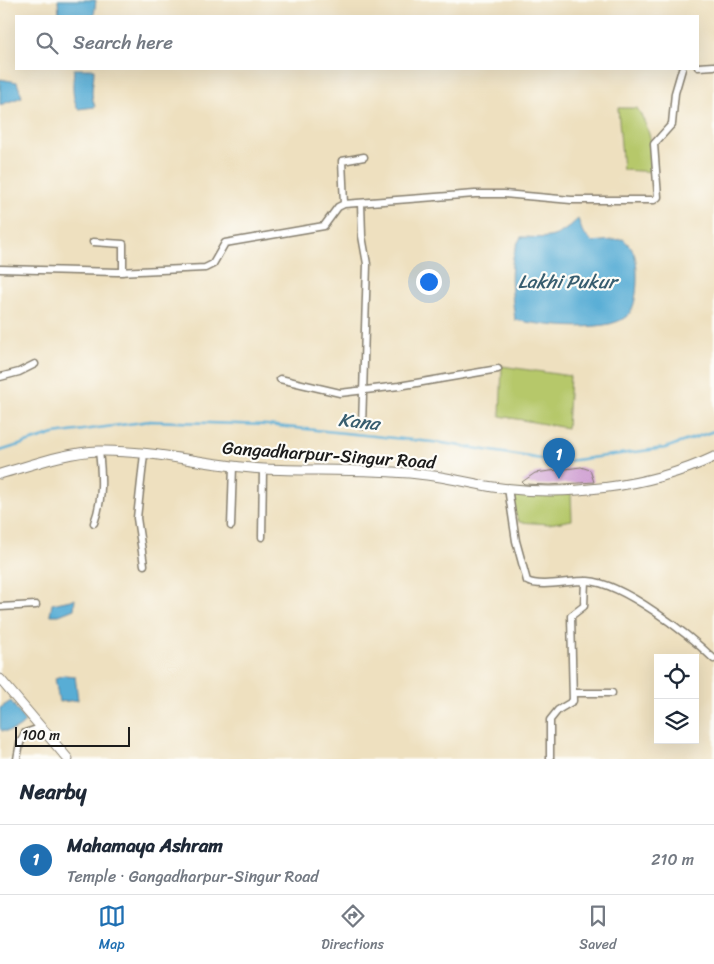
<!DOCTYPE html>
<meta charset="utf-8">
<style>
body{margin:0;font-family:Sriracha,sans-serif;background:#f2f2f3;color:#1f2937}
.controls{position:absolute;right:15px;bottom:15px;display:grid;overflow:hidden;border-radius:0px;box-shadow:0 5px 20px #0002}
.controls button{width:45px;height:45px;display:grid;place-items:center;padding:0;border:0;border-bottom:1px solid #e0e1e3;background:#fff;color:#1f2937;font:25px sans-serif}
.scale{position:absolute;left:15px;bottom:12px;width:115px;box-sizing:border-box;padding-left:5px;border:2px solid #1c1c1c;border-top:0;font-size:14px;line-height:18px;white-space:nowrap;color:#1c1c1c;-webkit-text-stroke:4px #fdfcf7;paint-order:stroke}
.you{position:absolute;left:428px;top:281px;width:18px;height:18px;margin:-12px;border:4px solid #fff;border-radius:50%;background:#1a73e8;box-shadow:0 0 0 8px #1a73e833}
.badge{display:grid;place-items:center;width:32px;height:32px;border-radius:50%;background:#1f6fb2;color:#fff;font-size:16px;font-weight:700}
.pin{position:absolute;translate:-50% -41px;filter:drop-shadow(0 1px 2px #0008)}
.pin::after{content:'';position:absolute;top:26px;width:18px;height:15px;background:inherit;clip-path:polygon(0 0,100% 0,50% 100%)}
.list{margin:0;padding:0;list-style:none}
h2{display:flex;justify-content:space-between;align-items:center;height:65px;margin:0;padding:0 20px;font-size:21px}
h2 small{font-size:16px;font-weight:400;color:#747a83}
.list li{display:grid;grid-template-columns:32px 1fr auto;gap:15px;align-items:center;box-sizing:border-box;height:70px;padding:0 20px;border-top:1px solid #e0e1e3}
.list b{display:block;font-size:19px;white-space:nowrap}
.list p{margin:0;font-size:16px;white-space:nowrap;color:#747a83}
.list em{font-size:16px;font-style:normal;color:#747a83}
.icon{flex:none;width:28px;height:28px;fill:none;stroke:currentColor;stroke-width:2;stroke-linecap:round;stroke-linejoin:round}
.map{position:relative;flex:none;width:714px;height:759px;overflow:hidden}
.search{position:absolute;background:#fff;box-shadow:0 5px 20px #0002;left:15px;right:15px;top:15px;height:55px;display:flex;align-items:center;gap:12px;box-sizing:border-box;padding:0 18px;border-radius:0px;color:#747a83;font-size:19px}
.sheet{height:135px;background:#fff}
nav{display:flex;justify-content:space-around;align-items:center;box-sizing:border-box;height:70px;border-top:1px solid #e0e1e3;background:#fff;font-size:14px;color:#747a83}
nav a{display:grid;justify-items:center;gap:2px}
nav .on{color:#1f6fb2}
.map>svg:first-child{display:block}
</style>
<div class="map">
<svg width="714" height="759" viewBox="0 0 714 759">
<rect width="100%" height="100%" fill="#fdfcf7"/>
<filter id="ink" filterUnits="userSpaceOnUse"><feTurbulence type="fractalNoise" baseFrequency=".02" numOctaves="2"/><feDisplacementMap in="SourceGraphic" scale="10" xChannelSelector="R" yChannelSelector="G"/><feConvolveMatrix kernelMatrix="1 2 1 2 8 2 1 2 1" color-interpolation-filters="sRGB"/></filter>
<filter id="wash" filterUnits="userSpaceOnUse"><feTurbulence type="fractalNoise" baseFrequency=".0096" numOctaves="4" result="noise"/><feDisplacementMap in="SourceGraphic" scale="20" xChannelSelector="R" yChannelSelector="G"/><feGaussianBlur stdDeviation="1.12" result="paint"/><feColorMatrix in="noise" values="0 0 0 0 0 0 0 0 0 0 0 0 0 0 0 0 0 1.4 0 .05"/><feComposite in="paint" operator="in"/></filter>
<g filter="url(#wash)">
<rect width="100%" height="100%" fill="#eee0bf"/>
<path fill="#b6c86b" stroke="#697244" d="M618 108H637C651 130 652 146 656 172L623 170Z
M502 366 570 376 567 428 500 416Z
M511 490 571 492 572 520 549 524 519 522 511 505Z"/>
<path fill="#59add5" stroke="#3a6478" d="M58 0H96L94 16H59Z
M74 69H94C94 86 89 90 95 107L78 109C71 96 73 83 74 69Z
M0 79 17 82 22 97 0 105Z
M578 219 583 233 592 242 623 239C636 250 637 261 637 277 637 287 636 302 631 311 618 336 539 325 515 320 512 294 506 260 521 237 552 238 555 240 578 219Z
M75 599 74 609 59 615H50L52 604Z
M64 675 75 676 78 700 59 702 55 678Z
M11 701 25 722C18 729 13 732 2 731L0 728V708Z"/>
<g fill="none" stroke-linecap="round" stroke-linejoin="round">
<path stroke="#59add5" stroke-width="2.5" d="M0 451 54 434 150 421 267 425 442 443 560 462 665 448 714 431"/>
</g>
<g id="blocks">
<path fill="#cb97cf" d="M581 467 590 470 594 482 549 485 524 484 522 482 535 473Z"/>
</g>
</g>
<g filter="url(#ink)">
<use href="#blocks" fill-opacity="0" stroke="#857e6e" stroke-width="1"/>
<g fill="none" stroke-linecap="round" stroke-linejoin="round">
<g stroke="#857e6e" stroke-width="9">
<path id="street" d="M698 67 714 66
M361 203 362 236 367 264 362 426
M344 204 342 161 364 157
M93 242 123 244V272
M0 269 117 272 205 268 213 264 225 243 324 226 338 207 344 204 475 194H504L571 200H654L658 197 654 144 672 124 675 93 682 69
M0 377 19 372 35 364
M280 379 340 393 399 386 498 369
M144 454 137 518 144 565
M508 488 516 541 527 581C541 588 571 580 588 581 623 583 688 634 714 659
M94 523C103 499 102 477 99 451
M231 526 233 466
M262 537 263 469
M0 607 36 605
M573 693H612
M17 759 20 743 25 733 40 728
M550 759V720L558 710 573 701 571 616 584 606 585 581"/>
</g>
<g stroke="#857e6e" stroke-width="11">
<path id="secondary" d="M0 474C32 465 66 452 99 451 155 450 209 466 264 469 315 471 367 469 418 474 443 476 468 483 493 487 565 497 648 488 714 457
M0 679 68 759"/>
</g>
<use href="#street" stroke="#fff" stroke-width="6"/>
<use href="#secondary" stroke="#fff" stroke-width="9"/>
</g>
</g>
<g text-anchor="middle" stroke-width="4.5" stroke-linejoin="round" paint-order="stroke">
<g font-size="18" fill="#1c1c1c" stroke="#fdfcf7">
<text transform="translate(329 455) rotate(4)" y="6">Gangadharpur-Singur Road</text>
</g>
<g font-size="19" font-style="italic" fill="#375d6f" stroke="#fdfcf7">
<text x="567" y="288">Lakhi Pukur</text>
<text transform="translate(359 421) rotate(6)" y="7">Kana</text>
</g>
</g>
</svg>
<div class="controls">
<button><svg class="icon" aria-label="locate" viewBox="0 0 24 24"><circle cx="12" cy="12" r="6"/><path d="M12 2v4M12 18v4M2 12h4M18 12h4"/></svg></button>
<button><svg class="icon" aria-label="layers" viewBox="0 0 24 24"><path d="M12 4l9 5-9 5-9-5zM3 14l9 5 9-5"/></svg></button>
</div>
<div class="scale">100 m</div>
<div class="you"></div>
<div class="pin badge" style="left:559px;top:479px">1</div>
<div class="search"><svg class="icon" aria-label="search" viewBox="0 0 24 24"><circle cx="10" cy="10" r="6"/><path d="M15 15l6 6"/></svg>Search here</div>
</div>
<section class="sheet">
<h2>Nearby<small></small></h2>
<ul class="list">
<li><span class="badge">1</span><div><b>Mahamaya Ashram</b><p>Temple · Gangadharpur-Singur Road</p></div><em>210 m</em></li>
</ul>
</section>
<nav>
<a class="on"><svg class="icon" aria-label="map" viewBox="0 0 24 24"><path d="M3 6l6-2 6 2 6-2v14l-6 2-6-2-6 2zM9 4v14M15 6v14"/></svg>Map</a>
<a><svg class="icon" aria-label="directions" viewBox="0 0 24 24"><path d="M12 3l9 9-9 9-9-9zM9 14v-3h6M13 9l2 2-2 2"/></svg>Directions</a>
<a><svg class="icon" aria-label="saved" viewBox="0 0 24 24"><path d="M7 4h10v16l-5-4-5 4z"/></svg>Saved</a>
</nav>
